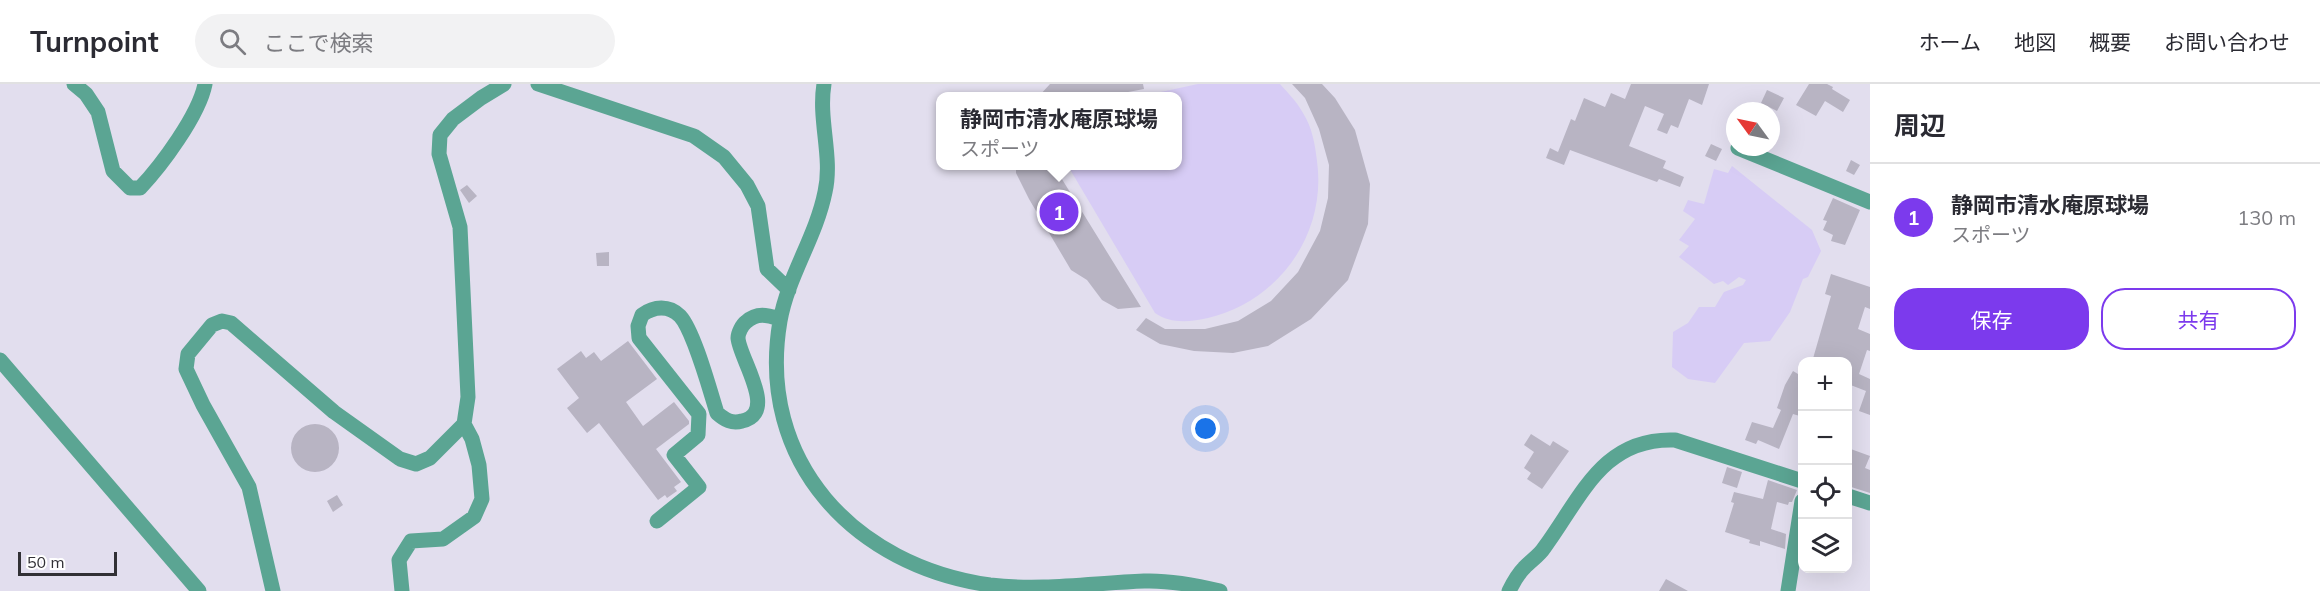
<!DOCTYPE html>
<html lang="ja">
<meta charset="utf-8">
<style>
body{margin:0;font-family:Mulish,"Noto Sans JP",sans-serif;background:#f2f2f3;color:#2b2b33}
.controls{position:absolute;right:18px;bottom:18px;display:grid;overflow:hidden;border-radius:12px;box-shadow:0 6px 24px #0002}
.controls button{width:54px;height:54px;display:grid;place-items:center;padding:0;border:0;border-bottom:2px solid #e1e1e2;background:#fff;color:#2b2b33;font:30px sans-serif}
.compass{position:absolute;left:1726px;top:18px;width:54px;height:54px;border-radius:50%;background:#fff;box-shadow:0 6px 24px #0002;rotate:303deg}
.scale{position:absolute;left:18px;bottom:15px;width:99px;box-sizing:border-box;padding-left:6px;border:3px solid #313035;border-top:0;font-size:16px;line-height:21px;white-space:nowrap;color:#313035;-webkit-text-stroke:4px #fff;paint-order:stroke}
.you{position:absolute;left:1206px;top:345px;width:21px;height:21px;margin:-15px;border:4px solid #fff;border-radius:50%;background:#1a73e8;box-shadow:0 0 0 9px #1a73e833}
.badge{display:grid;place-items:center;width:39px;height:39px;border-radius:50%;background:#7c3aed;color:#fff;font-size:20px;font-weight:700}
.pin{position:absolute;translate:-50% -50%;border:3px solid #fff;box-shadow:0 2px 6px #0006}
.popup{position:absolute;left:936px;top:8px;width:246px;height:78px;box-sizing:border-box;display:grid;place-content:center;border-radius:12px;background:#fff;filter:drop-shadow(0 2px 4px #0005);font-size:20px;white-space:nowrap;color:#7c7c81}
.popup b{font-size:22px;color:#2b2b33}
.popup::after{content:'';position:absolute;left:50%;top:100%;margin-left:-12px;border:12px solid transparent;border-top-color:#fff}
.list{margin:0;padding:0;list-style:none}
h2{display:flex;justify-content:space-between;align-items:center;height:78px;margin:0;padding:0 24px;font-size:26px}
h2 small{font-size:20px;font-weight:400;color:#7c7c81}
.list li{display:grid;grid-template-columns:39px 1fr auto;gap:18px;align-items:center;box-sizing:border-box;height:108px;padding:0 24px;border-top:2px solid #e1e1e2}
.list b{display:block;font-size:22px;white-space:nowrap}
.list p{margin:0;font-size:20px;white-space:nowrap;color:#7c7c81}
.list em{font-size:20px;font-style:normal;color:#7c7c81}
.actions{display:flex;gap:12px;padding:18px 24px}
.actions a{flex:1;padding:14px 0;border:2px solid #7c3aed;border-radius:24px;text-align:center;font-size:21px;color:#7c3aed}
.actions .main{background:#7c3aed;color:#fff}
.icon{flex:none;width:33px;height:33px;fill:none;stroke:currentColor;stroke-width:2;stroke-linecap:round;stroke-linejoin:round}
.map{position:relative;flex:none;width:1870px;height:507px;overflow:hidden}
header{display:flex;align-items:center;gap:36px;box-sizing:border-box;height:84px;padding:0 30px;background:#fff;border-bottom:2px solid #e1e1e2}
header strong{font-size:28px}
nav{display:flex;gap:33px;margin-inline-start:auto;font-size:21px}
.search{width:420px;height:54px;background:#f2f2f3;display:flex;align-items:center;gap:15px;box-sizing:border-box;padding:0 21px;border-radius:33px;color:#7c7c81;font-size:22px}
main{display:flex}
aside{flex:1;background:#fff}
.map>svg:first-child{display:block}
</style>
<header>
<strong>Turnpoint</strong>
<div class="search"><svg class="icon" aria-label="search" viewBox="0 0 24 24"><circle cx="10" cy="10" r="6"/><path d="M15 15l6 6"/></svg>ここで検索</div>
<nav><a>ホーム</a><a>地図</a><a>概要</a><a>お問い合わせ</a></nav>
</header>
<main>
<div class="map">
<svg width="1870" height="507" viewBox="0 0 1870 507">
<rect width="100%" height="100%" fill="#e2deee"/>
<path fill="#d7ccf5" d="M1198 0H1280C1288 9 1297 18 1303 29 1312 43 1315 60 1317 77 1327 150 1279 217 1208 234 1190 238 1170 240 1155 229L1068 82H1178V12H1142Z
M1732 82 1812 146 1821 167 1808 193 1803 195 1790 228 1770 257 1744 259 1715 299 1688 295 1672 283 1673 248 1688 239 1699 223H1715L1724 208 1743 201 1746 196 1739 193 1728 201 1723 197 1714 200 1679 173 1689 162 1679 156 1695 135 1683 127 1688 116 1704 120 1714 85 1728 89Z"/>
<path fill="#b8b4c3" d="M1050 0H1143L1144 5 1107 12H1039Z
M1292 0H1322L1335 14 1355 46 1370 100 1368 140 1348 196 1311 235 1268 262 1233 269 1194 267 1160 260 1136 246 1146 234 1165 245H1205L1238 237 1271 217 1298 188 1320 147 1328 114 1329 81 1319 45 1305 14Z
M1631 0H1709L1702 21 1689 15 1678 44 1671 41 1667 50 1657 46 1664 30 1645 22 1629 62 1666 77 1663 84 1684 93 1680 103 1659 95 1657 98 1570 66 1564 81 1546 74 1550 64 1558 68 1571 35 1575 37 1584 14 1605 23 1611 9 1625 15Z
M1809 0H1827L1833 3 1832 5 1850 16 1843 28 1825 17 1816 32 1796 21Z
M1767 6 1784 14 1777 27 1761 19Z
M1711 60 1722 65 1716 77 1705 72Z
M1851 76 1860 81 1854 91 1846 87Z
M1016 81H1057L1060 92 1141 223 1118 225 1102 216 1087 196 1071 186 1029 115 1016 89Z
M467 101 477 112 469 119 460 106Z
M1833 114 1860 126 1845 161 1831 157 1833 151 1823 146 1827 137 1823 136Z
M609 168V182H597L596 169Z
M1831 190 1870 203V225L1865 223 1858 245 1870 250V267L1867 266 1859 290 1870 295V331L1859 327 1866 307 1848 300V278H1812L1831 212 1825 210Z
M628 257 657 295 626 318 643 342 674 318 689 337V340L656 365 681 398 674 403 677 407 667 414 665 411 658 416 599 339 587 349 567 324 579 314 557 285 581 267 586 274 594 268 601 277Z
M1793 287 1803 293V333L1793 330 1779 365 1758 356 1756 360 1745 356 1752 338 1773 344 1781 326 1777 324 1785 301Z
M291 364a24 24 0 1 1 48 0a24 24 0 1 1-48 0Z
M1531 350 1550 362 1553 357 1569 367 1542 405 1527 395 1531 389 1524 384 1534 368 1524 361Z
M1848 364 1870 372 1865 384 1870 386V409L1848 402Z
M1727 383 1742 388 1737 404 1722 399Z
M1768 396 1797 406 1792 418H1789L1788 421 1777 418 1771 445 1786 450 1785 465 1760 457V462L1749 459 1750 456 1725 448 1734 419 1731 418 1734 408 1763 415Z
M337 411 343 421 333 428 327 417Z
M1666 495 1688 507H1659Z"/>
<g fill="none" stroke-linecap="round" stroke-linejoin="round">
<path stroke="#5ba593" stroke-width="15" d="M74 0 86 10 98 28 113 87 130 104H140C161 82 199 31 205 0
M538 0 694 52 724 73 747 101 758 122 767 185 789 206
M824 0C818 36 833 73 825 108 816 153 788 192 780 237 756 378 855 482 990 501 1042 507 1092 499 1144 497 1169 496 1195 501 1220 507
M1738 64 1870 118
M0 276 199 507
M1848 412 1870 419
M657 437 699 403 674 371 698 351 699 330 639 254 638 242 642 231C654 222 669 221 680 232 694 247 710 307 717 329 725 336 732 340 742 337 779 329 739 274 738 254 738 249 742 241 746 238 757 228 767 231 780 235
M273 507 249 403 203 321 186 285 188 270 212 241 222 237 231 239 334 328 400 375 416 380 430 374 464 340
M402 507 399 476 411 457 443 455 474 433 482 415 479 381 472 355 464 340 468 313 460 143 439 70 440 51 453 35 481 14 504 0
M1509 507C1513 499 1518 490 1524 484 1530 477 1539 472 1544 464 1581 414 1602 353 1675 356L1802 397
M1788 507 1802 417"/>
</g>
</svg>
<div class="controls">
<button>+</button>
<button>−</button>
<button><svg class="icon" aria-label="locate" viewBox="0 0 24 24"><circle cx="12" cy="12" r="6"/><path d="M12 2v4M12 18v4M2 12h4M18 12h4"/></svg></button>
<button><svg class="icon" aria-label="layers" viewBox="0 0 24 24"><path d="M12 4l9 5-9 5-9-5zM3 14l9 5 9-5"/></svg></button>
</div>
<svg class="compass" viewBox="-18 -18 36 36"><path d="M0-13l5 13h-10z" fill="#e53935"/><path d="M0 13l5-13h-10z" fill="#7c7c81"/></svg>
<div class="scale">50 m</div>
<div class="you"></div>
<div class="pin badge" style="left:1059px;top:128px">1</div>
<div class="popup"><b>静岡市清水庵原球場</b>スポーツ</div>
</div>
<aside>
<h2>周辺<small></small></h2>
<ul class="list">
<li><span class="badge">1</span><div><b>静岡市清水庵原球場</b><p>スポーツ</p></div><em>130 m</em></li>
</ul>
<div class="actions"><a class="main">保存</a><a>共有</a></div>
</aside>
</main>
